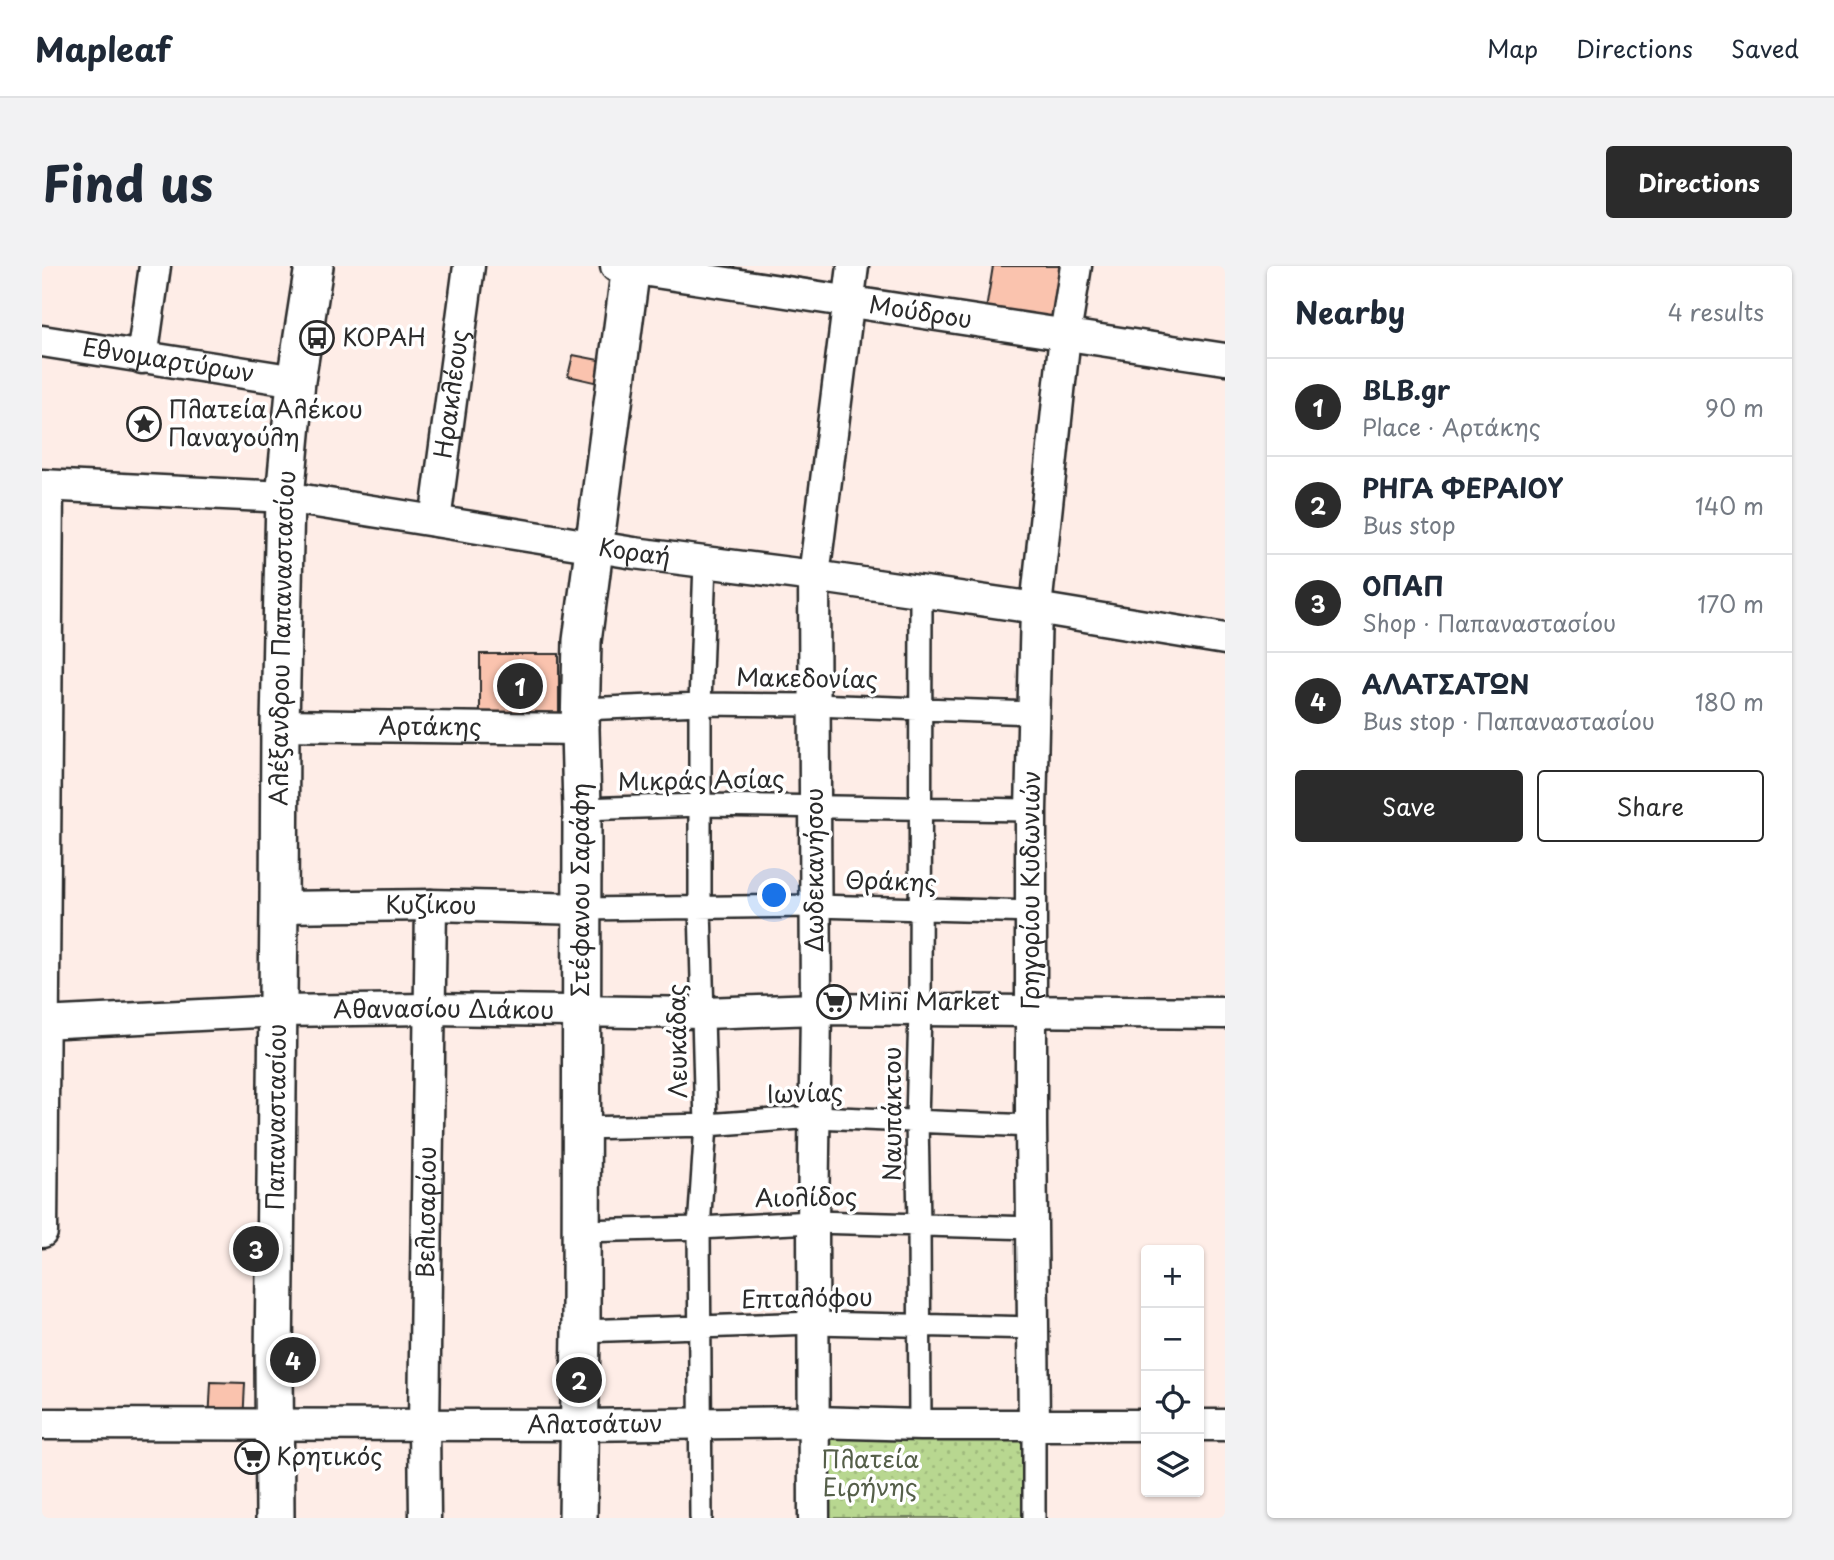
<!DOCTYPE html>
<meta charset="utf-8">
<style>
body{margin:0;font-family:"Playpen Sans",sans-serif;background:#f2f2f3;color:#1f2937}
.controls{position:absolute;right:21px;bottom:21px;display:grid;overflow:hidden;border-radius:7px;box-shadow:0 2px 5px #0004}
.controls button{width:63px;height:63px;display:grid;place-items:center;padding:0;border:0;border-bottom:2px solid #e0e1e3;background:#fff;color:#1f2937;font:35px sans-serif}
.you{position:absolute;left:733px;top:630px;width:24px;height:24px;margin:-18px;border:5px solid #fff;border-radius:50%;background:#1a73e8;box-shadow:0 0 0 10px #1a73e833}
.badge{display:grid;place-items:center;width:46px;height:46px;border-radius:50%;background:#2b2b2b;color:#fff;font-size:23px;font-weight:700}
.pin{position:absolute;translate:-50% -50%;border:4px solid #fff;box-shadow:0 2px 7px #0006}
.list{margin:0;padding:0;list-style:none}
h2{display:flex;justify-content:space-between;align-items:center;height:91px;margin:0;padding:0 28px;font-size:30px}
h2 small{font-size:23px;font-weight:400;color:#747a83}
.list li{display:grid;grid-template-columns:46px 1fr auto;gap:21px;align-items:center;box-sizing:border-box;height:98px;padding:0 28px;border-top:2px solid #e0e1e3}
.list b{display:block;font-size:26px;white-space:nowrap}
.list p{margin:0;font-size:23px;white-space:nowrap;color:#747a83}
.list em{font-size:23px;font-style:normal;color:#747a83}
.actions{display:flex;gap:14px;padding:21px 28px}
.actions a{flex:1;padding:16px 0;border:2px solid #2b2b2b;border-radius:7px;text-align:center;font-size:24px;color:#2b2b2b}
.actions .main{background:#2b2b2b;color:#fff}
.icon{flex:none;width:38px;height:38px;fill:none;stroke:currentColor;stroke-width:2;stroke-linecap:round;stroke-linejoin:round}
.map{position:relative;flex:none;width:1183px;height:1252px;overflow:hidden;border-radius:7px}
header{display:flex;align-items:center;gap:42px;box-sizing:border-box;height:98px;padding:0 35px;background:#fff;border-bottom:2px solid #e0e1e3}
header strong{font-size:33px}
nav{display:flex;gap:38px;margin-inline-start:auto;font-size:24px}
.intro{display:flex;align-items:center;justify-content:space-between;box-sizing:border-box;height:168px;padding:0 42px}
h1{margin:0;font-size:49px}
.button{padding:18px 32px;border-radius:7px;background:#2b2b2b;color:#fff;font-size:24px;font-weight:700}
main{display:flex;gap:42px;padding:0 42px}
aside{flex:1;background:#fff;border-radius:7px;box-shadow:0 2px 5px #0004}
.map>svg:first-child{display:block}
</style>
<header>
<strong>Mapleaf</strong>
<nav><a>Map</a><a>Directions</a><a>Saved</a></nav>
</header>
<div class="intro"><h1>Find us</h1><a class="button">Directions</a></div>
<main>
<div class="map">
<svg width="1183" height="1252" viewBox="0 0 1183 1252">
<defs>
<pattern id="park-dots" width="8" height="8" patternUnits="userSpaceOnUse" patternTransform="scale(1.75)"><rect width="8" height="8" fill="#b8d790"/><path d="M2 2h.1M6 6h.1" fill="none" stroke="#9eb97c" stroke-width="1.8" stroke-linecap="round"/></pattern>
</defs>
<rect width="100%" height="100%" fill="#feede7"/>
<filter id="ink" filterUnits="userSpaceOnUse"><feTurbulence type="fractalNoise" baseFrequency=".0143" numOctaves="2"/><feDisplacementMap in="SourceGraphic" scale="14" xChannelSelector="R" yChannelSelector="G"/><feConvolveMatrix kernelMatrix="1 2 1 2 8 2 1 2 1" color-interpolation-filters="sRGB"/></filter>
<g filter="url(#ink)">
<path fill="url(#park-dots)" stroke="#72815e" stroke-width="2" d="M783 1161 985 1171 986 1252H784Z"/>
<path fill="#fac3ae" stroke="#2b2b2b" stroke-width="2" d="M951 0H1018L1010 53 944 44Z
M531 89 562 95 557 117 526 110Z
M438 388H517V453H438Z
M169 1116 203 1117 201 1158 167 1157Z"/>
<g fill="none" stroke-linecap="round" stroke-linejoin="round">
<g stroke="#2b2b2b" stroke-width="26">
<path id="pedestrian" d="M540 443 658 438 772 439 990 447
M540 543 658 539 989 544
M540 643 773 640 989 646
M539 862 664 859 773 851 989 860
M538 965 657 962 771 956 991 962
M539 1065 772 1057 991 1062
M878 1159 877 958 875 854 878 745 879 326
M659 1252 657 962 664 859 658 641V438L663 296
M992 1252V1158"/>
</g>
<g stroke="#2b2b2b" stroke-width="35">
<g id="minor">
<path id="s1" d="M574 0 1183 93"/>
<path id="s2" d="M0 75 254 115"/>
<path d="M100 92 113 0"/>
<path id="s3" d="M0 219 243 231 592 287 772 310 994 342 1183 373"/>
<path id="s4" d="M393 255 427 0"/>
<path id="s5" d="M238 459 538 463"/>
<path id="s6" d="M237 641 389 639 540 643"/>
<path id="s7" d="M0 757 236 745 388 743 662 747 774 743 1183 747"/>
<path d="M0 966 6 220"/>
<path id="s8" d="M0 1158 537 1159 773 1156 878 1159H1104"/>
<path id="s9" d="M992 1158 989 860V544L994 342 1023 69 1034 0"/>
<path d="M1157 1159H1183"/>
<path id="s10" d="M383 1252 382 1160 389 639"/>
<path d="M772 1252 771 956 774 743 772 310 811 0"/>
</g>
</g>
<g stroke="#2b2b2b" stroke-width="42">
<g id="tertiary">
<path id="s11" d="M233 1252 232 1096 237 641 238 459 243 231 254 115 272 0"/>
<path d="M536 1252 539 1065 540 543 538 463 540 375 589 0"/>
</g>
</g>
<use href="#pedestrian" stroke="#fff" stroke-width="21"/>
<use href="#minor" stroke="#fff" stroke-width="30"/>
<use href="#tertiary" stroke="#fff" stroke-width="37"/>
</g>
</g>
<defs>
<g id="bus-ring" transform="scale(1.75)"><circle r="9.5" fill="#fff" stroke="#2b2b2b" stroke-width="1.5"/><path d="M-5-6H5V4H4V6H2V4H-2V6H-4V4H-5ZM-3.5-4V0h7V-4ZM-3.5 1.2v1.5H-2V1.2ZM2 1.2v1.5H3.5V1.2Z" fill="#2b2b2b"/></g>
<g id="sight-ring" transform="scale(1.75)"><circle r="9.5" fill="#fff" stroke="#2b2b2b" stroke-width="1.5"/><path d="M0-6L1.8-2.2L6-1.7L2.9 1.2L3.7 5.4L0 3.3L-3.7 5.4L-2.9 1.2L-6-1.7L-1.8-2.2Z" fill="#2b2b2b"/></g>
<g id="supermarket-ring" transform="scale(1.75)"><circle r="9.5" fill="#fff" stroke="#2b2b2b" stroke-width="1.5"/><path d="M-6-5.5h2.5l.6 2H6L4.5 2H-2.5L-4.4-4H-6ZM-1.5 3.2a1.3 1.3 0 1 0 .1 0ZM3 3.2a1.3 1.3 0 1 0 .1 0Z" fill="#2b2b2b"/></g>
</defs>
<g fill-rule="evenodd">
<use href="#bus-ring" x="275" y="72"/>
<use href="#sight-ring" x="102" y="158"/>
<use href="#supermarket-ring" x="792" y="736"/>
<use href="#supermarket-ring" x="210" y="1191"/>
</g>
<g text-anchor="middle" stroke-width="7" stroke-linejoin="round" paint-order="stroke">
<g font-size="24" fill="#2b2b2b" stroke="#fff">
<text dy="8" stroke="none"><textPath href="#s1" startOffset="308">Μούδρου</textPath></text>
<text dy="8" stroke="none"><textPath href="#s2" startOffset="128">Εθνομαρτύρων</textPath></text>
<text dy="8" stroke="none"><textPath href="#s4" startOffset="128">Ηρακλέους</textPath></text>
<text dy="8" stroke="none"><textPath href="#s3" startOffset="597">Κοραή</textPath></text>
<text dy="8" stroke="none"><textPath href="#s11" startOffset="880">Αλέξανδρου Παπαναστασίου</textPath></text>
<text transform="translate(765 413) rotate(1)" y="8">Μακεδονίας</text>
<text dy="8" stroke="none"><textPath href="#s5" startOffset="150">Αρτάκης</textPath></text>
<text transform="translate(659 515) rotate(-1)" y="8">Μικράς Ασίας</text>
<text transform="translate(773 604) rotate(-90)" y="8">Δωδεκανήσου</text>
<text transform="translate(849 616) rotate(2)" y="8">Θράκης</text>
<text transform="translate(539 624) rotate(-90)" y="8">Στέφανου Σαράφη</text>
<text dy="8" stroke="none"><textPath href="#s9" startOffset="534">Γρηγορίου Κυδωνιών</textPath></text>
<text dy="8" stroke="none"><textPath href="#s6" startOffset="152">Κυζίκου</textPath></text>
<text dy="8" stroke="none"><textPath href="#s7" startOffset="402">Αθανασίου Διάκου</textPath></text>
<text transform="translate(636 775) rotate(-91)" y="8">Λευκάδας</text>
<text transform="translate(763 828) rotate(-2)" y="8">Ιωνίας</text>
<text transform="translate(851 848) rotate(-90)" y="8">Ναυπάκτου</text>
<text dy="8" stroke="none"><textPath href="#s11" startOffset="401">Παπαναστασίου</textPath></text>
<text transform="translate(764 932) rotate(-1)" y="8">Αιολίδος</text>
<text dy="8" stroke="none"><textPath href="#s10" startOffset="306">Βελισαρίου</textPath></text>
<text transform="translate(765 1033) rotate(-1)" y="8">Επταλόφου</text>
<text dy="8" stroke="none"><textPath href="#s8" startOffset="553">Αλατσάτων</textPath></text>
</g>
<g font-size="24" fill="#2b2b2b" stroke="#fff" text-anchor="start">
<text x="300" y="80">ΚΟΡΑΗ</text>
<text x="126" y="152">Πλατεία Αλέκου<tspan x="126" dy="28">Παναγούλη</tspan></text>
<text x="816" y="744">Mini Market</text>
<text x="234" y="1199">Κρητικός</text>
</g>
<g font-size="24" fill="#555f49" stroke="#fff">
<text x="828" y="1202">Πλατεία<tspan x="828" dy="28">Ειρήνης</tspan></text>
</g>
</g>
</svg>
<div class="controls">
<button>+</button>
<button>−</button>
<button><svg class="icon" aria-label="locate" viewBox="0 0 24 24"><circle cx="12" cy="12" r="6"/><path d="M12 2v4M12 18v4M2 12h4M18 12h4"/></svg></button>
<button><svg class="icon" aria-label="layers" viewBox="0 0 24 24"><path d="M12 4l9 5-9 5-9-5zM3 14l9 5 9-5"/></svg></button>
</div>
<div class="you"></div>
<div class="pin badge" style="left:478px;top:420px">1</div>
<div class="pin badge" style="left:537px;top:1114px">2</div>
<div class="pin badge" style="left:214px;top:983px">3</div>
<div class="pin badge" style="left:251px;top:1094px">4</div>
</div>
<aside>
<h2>Nearby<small>4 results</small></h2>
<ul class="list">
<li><span class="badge">1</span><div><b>BLB.gr</b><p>Place · Αρτάκης</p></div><em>90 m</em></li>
<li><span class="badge">2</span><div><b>ΡΗΓΑ ΦΕΡΑΙΟΥ</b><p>Bus stop</p></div><em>140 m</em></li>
<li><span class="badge">3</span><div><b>ΟΠΑΠ</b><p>Shop · Παπαναστασίου</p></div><em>170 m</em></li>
<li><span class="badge">4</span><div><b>ΑΛΑΤΣΑΤΩΝ</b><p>Bus stop · Παπαναστασίου</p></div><em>180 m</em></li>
</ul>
<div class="actions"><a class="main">Save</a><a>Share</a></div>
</aside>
</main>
